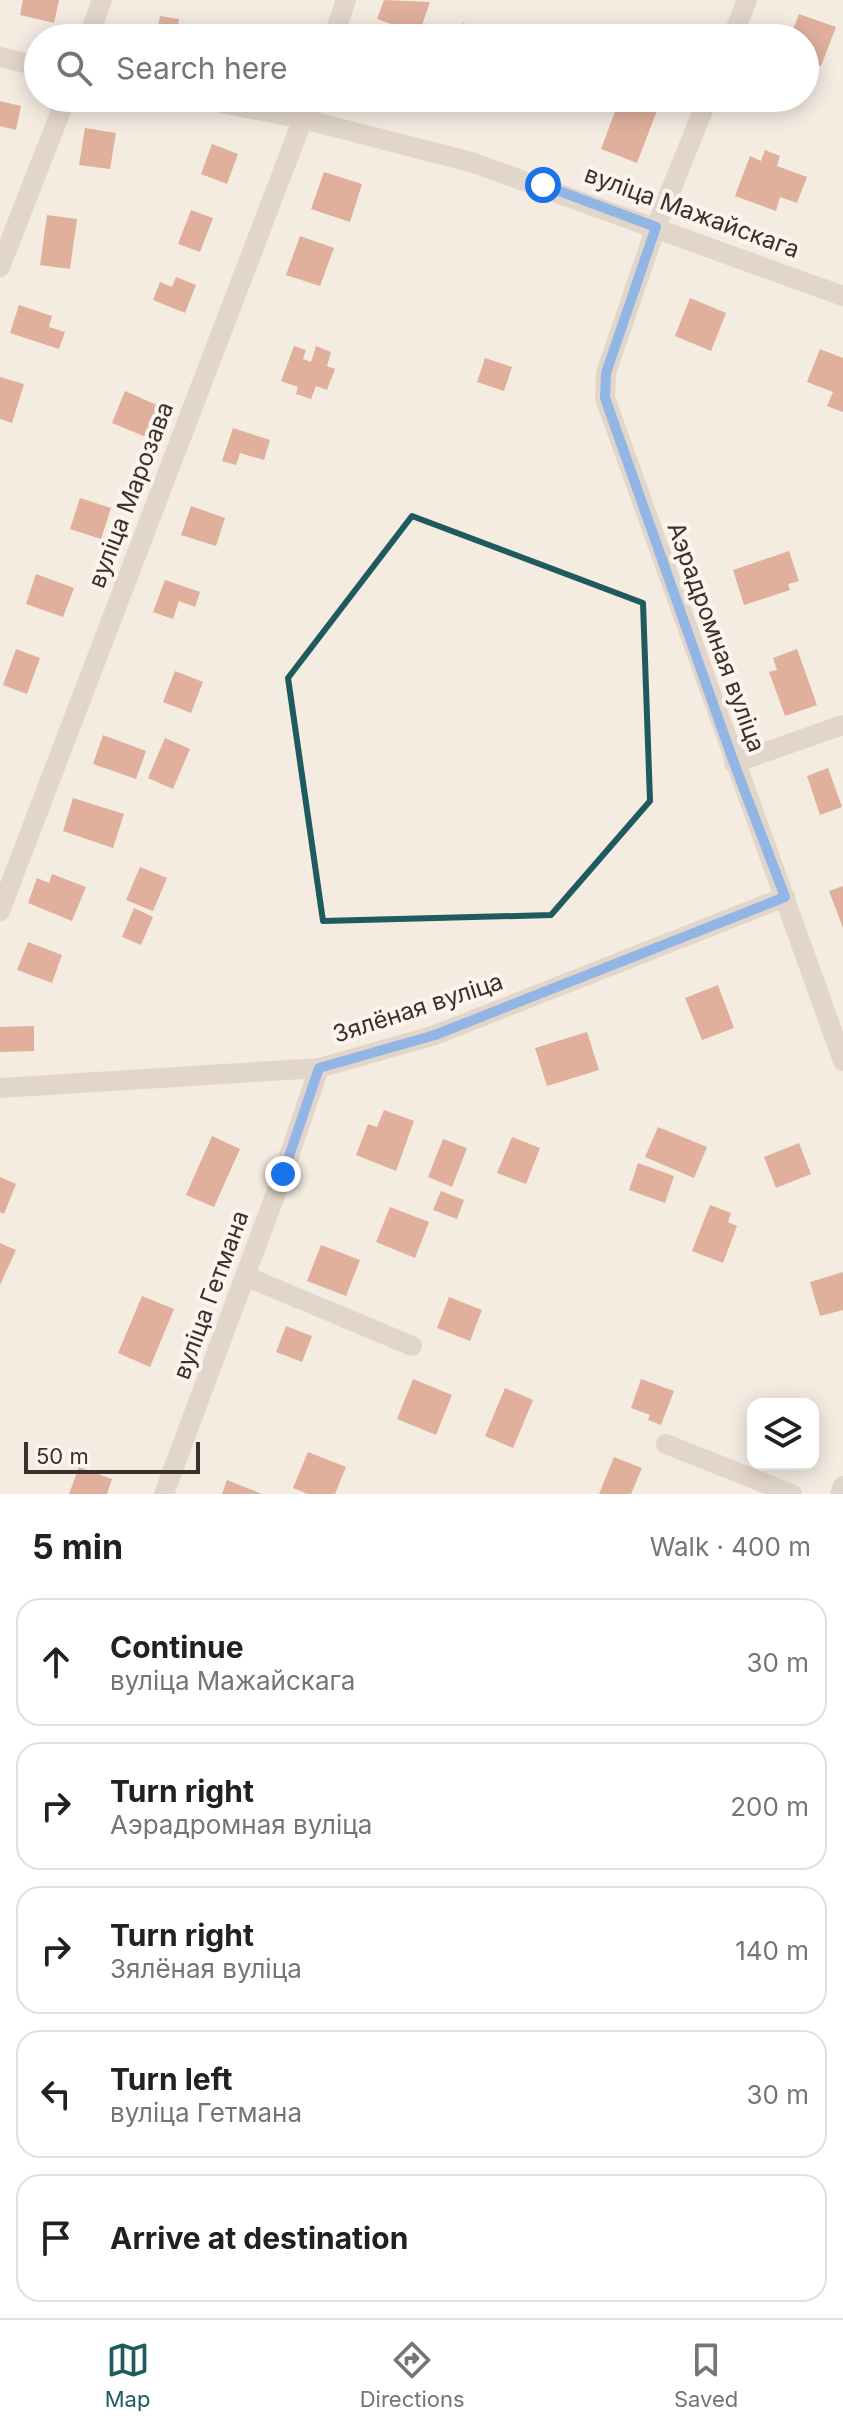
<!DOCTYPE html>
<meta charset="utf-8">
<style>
body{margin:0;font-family:Inter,sans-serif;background:#f2f2f2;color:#202124}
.controls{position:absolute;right:24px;bottom:24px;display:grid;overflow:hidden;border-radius:16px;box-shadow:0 4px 20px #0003}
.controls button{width:72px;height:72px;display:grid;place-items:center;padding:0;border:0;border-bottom:2px solid #e0e0e0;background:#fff;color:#202124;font:40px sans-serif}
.scale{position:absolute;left:24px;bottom:20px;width:176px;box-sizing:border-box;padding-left:8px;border:4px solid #3b302b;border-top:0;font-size:22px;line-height:28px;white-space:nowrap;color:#3b302b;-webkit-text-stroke:6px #fbf5ee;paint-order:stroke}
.stop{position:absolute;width:24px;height:24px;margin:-18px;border:6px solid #1a73e8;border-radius:50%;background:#fff}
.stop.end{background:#1a73e8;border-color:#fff;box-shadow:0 2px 8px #0008}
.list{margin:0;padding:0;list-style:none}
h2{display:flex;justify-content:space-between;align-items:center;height:104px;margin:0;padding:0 32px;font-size:34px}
h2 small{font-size:26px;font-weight:400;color:#757577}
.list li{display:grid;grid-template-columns:52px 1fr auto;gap:24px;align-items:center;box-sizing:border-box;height:128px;margin:0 16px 16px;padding:0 16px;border:2px solid #e0e0e0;border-radius:24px}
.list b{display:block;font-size:30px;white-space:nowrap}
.list p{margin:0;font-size:26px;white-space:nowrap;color:#757577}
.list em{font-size:26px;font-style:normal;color:#757577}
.icon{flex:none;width:44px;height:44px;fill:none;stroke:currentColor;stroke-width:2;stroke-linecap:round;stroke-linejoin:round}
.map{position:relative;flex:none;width:843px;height:1494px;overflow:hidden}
.search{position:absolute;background:#fff;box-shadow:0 4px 20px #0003;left:24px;right:24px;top:24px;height:88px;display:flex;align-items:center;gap:20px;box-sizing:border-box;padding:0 28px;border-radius:44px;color:#757577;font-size:30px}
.sheet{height:824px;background:#fff}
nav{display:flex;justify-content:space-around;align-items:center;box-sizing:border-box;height:112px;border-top:2px solid #e0e0e0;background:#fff;font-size:22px;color:#757577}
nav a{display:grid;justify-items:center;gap:4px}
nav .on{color:#1f5a5e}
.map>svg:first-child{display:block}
</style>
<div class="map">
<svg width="843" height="1494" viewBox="0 0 843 1494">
<rect width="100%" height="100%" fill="#f4ebe1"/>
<path fill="#c8694b" d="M23 0H59L54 23 20 15Z
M384 0 430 2 419 34 377 19Z
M799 14 836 27 821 66 805 60V38H790Z
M160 16 179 19 176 38H156Z
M463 23 488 32 485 38H458Z
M356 98H385L381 108Z
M620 98 661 100 637 163 601 149Z
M0 101 21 106 16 130 0 126Z
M85 128 116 133 110 169 79 165Z
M212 144 238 154 227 184 201 174Z
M765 150 780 156 777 166 807 177 797 203 780 197 776 211 735 196 750 156 761 161Z
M324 172 362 184 350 222 311 209Z
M191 210 213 218 200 252 178 244Z
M47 215 77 219 70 269 40 265Z
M300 236 334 248 320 286 286 275Z
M176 277 196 285 185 313 153 300 160 282 172 287Z
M690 298 726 313 711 351 675 336Z
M19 305 52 316 49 327 65 332 59 349 10 333Z
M294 346 306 350 303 359 311 362 316 346 331 352 327 366 335 369 327 390 316 386 311 399 296 394 298 387 281 381Z
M820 349 843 358V412L827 406 833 392 807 382Z
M485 358 512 367 504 391 477 382Z
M0 377 24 384 12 423 0 419Z
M125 391 159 406 146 437 112 423Z
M233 428 270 440 264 460 240 453 236 465 222 461Z
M80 498 111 508 101 539 70 529Z
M191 506 225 518 216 546 181 535Z
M789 551 799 581 788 584 790 590 744 605 733 570Z
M36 574 74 588 63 617 26 604Z
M165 580 200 592 195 607 179 601 173 619 153 612Z
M16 649 40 658 27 694 3 685Z
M797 649 817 705 785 716 769 672 777 670 773 658Z
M175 671 203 682 191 713 163 702Z
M103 735 146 751 136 779 93 764Z
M165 738 190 749 173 789 148 778Z
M828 768 842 807 820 815 807 776Z
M73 798 124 814 113 848 63 831Z
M140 867 167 878 153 911 126 900Z
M52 874 86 887 72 921 28 903 37 878 49 883Z
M843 886V928L829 891Z
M134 908 153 917 141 945 122 937Z
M28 942 62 955 52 983 17 970Z
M718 985 734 1028 702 1040 685 998Z
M34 1026V1051L0 1052V1027Z
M587 1032 599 1070 547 1086 535 1048Z
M384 1110 414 1121 396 1171 356 1155 368 1124 377 1127Z
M658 1127 707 1147 694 1178 645 1157Z
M212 1136 240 1149 214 1207 186 1195Z
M512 1137 540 1148 526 1184 497 1173Z
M443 1139 467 1148 452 1187 428 1177Z
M799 1143 811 1174 776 1188 764 1157Z
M638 1163 674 1176 665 1203 629 1190Z
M0 1177 16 1184 4 1214 0 1212Z
M441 1191 464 1200 457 1219 433 1210Z
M710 1205 731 1213 728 1222 737 1226 723 1263 692 1251Z
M390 1207 429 1222 415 1258 376 1242Z
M0 1243 16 1250 0 1285Z
M321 1245 360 1260 346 1296 307 1281Z
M843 1272V1310L820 1316 810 1282Z
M142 1296 174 1309 150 1367 118 1353Z
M449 1297 482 1310 470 1341 437 1328Z
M286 1326 312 1336 302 1362 276 1352Z
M413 1379 452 1395 436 1435 397 1419Z
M641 1379 674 1391 661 1425 648 1420 650 1415 631 1408Z
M505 1388 533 1400 513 1448 485 1436Z
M308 1452 346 1467 335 1494H308L293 1488Z
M614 1457 642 1468 631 1494H599Z
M79 1467 112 1479 107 1494H69Z
M227 1480 262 1494H222Z"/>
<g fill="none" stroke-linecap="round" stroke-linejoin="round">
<path stroke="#cdbbac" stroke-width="20" d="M88 38 102 0
M333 38 346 0
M732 38 747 0
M0 57 38 66
M196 98 303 119 471 162 843 296
M708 98 656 227 606 373 605 398 843 1061
M0 267 66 98
M734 763 843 725
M0 911 311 98
M0 1088 319 1068 435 1035 785 897
M245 1276 412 1346
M666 1444 792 1494
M164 1494 283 1174 319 1068
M840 1494 843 1486"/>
</g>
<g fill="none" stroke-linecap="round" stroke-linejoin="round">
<path stroke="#1a73e8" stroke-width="10" d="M283 1174 319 1068 435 1035 785 897 734 763 605 398 606 373 656 227 543 185"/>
</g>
<path d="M0 0H843V1494H0ZM412 516 643 603 650 801 551 915 323 921 288 678Z" fill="#f4ebe1" fill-opacity=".55" fill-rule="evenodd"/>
<path fill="none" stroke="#1f5a5e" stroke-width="6" stroke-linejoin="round" d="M412 516 643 603 650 801 551 915 323 921 288 678Z"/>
<g text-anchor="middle" stroke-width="8" stroke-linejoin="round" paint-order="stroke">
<g font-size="24" fill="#3b302b" stroke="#fbf5ee">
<text transform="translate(692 212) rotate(20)" y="8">вуліца Мажайскага</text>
<text transform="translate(131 495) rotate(-69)" y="8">вуліца Марозава</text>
<text transform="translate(716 637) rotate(70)" y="8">Аэрадромная вуліца</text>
<text transform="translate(418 1008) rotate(-18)" y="8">Зялёная вуліца</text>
<text transform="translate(211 1295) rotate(-70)" y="8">вуліца Гетмана</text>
</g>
</g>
</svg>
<div class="controls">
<button><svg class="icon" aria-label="layers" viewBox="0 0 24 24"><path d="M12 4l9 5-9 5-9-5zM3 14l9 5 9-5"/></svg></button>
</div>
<div class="scale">50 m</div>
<div class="stop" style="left:543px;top:185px"></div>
<div class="stop end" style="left:283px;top:1174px"></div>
<div class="search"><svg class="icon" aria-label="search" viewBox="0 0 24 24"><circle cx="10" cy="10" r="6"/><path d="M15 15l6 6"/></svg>Search here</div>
</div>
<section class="sheet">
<h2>5 min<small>Walk · 400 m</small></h2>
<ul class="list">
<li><svg class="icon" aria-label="ahead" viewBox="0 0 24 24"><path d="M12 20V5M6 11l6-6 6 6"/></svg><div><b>Continue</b><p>вуліца Мажайскага</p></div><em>30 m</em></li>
<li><svg class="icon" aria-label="right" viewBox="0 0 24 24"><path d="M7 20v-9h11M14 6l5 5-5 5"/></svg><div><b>Turn right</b><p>Аэрадромная вуліца</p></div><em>200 m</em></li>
<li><svg class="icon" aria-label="right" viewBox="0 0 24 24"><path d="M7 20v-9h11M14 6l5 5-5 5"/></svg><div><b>Turn right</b><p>Зялёная вуліца</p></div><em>140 m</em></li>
<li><svg class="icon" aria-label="left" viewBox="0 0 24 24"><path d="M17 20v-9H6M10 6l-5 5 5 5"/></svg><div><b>Turn left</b><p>вуліца Гетмана</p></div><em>30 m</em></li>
<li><svg class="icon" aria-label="arrive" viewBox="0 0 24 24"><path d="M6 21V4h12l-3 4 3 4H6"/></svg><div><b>Arrive at destination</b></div></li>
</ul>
</section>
<nav>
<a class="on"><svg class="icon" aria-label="map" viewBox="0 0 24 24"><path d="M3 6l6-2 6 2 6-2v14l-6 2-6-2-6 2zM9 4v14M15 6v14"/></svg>Map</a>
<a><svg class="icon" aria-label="directions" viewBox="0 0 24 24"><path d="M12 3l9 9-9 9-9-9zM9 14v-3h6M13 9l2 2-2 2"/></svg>Directions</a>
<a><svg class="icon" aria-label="saved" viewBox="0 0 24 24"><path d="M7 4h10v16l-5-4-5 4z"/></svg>Saved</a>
</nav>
